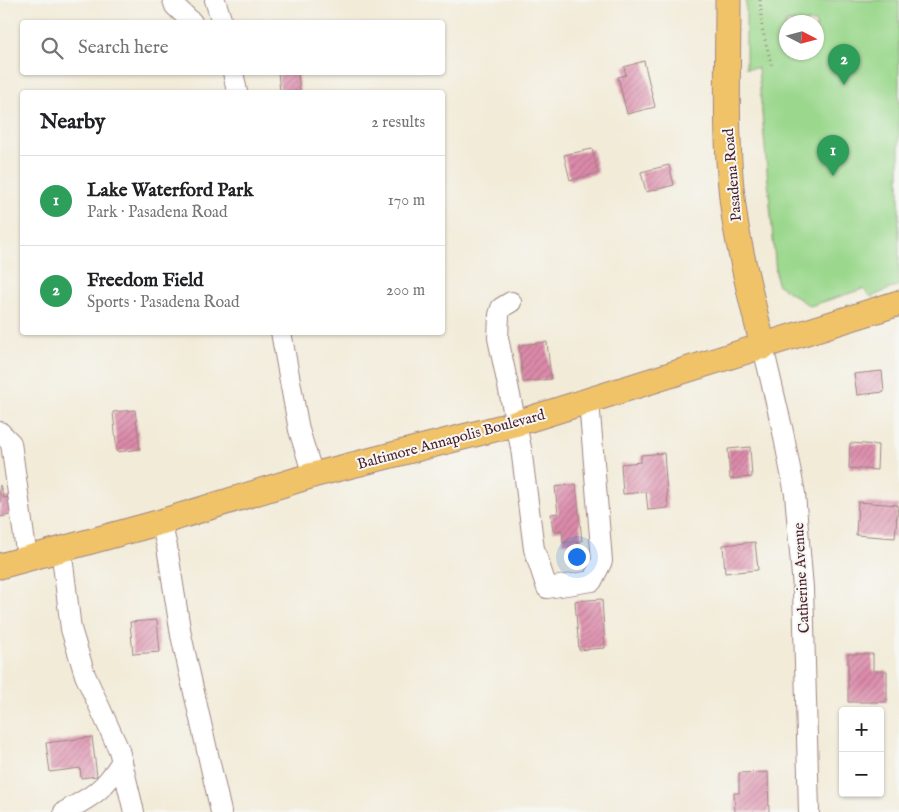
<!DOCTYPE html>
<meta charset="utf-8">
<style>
body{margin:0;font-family:"IM FELL English",serif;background:#f6f6f6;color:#202124}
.controls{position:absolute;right:15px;bottom:15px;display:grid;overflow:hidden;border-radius:5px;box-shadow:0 1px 4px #0004}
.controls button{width:45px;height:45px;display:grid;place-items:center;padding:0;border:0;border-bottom:1px solid #e0e0e0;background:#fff;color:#202124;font:25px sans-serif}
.compass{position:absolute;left:779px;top:15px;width:45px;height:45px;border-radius:50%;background:#fff;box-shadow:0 1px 4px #0004;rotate:96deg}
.you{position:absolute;left:576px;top:556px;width:18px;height:18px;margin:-12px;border:4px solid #fff;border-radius:50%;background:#1a73e8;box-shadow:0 0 0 8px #1a73e833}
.badge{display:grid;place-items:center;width:32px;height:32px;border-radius:50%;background:#c8321e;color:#fff;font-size:16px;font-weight:700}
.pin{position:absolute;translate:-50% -41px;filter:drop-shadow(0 1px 2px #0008)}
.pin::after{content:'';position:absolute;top:26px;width:18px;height:15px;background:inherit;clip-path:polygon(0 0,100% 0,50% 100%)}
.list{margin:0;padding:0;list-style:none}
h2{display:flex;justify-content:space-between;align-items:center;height:65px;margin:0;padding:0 20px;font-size:21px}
h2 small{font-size:16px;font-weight:400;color:#757577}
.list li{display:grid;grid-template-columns:32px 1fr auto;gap:15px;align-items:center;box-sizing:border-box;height:90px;padding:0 20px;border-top:1px solid #e0e0e0}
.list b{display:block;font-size:19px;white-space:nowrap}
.list p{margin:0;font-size:16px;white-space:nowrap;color:#757577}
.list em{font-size:16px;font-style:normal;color:#757577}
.icon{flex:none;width:28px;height:28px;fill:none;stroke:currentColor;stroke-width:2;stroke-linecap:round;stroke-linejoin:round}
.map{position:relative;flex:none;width:899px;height:812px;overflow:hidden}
.search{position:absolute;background:#fff;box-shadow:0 1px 4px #0004;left:20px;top:20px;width:425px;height:55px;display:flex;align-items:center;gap:12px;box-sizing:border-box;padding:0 18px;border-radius:5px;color:#757577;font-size:19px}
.panel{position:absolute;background:#fff;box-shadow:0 1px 4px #0004;left:20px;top:90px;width:425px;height:245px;border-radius:5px}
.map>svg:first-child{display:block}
</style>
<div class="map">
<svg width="899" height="812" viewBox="0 0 899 812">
<defs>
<pattern id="building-hatch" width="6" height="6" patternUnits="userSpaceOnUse" patternTransform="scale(1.25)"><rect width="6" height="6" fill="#dc8baa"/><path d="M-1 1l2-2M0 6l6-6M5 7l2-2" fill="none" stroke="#b4718b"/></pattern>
</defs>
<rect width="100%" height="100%" fill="#f6f6f2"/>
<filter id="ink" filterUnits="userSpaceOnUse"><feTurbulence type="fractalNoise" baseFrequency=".02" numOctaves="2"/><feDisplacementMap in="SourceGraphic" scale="10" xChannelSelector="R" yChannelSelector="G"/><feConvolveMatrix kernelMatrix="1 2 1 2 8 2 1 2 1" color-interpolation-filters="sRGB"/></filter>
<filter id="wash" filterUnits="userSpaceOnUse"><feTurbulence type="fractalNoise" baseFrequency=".0096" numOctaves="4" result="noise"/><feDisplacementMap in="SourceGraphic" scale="20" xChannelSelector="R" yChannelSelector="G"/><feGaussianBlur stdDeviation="1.12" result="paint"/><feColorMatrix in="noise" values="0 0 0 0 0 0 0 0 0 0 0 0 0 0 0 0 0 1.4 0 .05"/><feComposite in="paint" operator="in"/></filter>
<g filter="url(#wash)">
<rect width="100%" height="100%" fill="#f2ebd8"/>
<path fill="#9bd88d" stroke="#727c5c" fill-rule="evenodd" d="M746 0H899V285L871 297 863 289 810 306 777 284 758 68H746ZM786 22H816V52H786Z"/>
<g id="blocks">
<path fill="url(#building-hatch)" d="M644 61 655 107 627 114 618 77 626 75 624 67Z
M278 72H298L300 92H280Z
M592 149 598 173 570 180 564 155Z
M669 165 674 185 646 192 641 172Z
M547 342 551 379 523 382 519 345Z
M882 371 884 392 857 395 854 374Z
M135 410 140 449 117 452 113 412Z
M850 443 878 445 877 470 849 468Z
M750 447 752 477 730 479 728 449Z
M664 453 668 508 648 510 646 492 623 494 621 464 641 462V455Z
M576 484 582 541 563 543 562 530 553 531 551 514 558 513 555 487Z
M0 485 4 498 15 496 19 513 0 517Z
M858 502 898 505 895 538 856 535Z
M755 542 758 570 725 573 723 545Z
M602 599 605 648 579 650 575 601Z
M157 620 160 652 133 654 130 622Z
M848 654H873V671H887V702H848Z
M92 737 97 776 81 778 80 768 50 772 46 743Z
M768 772 769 812H735L734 793H739V773Z"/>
</g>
</g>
<g filter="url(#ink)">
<use href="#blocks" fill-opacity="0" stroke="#9e8582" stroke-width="1"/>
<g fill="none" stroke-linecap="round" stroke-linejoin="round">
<g stroke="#9e8582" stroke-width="22">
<path id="minor" d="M173 0 175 6 192 22
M215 0 222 22
M233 72 237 92
M511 302 501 308 499 315 498 338 521 448 534 549 547 588 592 581 602 561 589 401
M281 332 299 430 313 475
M763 347 783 432 795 494 803 588 809 812
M0 432 11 443 27 558
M161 522 167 547 181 635 221 812
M61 548 71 629 85 675 119 750 134 812
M64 812C93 796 104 790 122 761"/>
</g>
<g stroke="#9e8582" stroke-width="27">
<path id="major" d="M728 0C728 73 724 148 735 221 742 263 753 305 763 347
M0 566 161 522 313 475 514 424 899 303"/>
</g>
<path stroke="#9e8582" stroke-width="3" stroke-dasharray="1 4" stroke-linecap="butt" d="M760 0 762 28 772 67"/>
<use href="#minor" stroke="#fff" stroke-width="20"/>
<use href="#major" stroke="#f0c369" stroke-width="25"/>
</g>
</g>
<g text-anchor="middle" stroke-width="4" stroke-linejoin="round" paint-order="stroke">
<g font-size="15" fill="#4a1f2b" stroke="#f6f6f2">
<text transform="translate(732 175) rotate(-95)" y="5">Pasadena Road</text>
<text transform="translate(451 439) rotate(-15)" y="5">Baltimore Annapolis Boulevard</text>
<text transform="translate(801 578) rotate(-93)" y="5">Catherine Avenue</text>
</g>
</g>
</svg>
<div class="controls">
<button>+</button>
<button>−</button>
</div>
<svg class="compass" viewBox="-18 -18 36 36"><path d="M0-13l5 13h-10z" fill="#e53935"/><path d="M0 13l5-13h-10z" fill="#757577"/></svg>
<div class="you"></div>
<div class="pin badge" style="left:833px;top:176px;background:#2e9e5b">1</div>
<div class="pin badge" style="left:844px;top:85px;background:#2e9e5b">2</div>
<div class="search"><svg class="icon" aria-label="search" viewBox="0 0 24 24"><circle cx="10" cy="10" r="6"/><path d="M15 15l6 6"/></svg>Search here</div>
<section class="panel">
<h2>Nearby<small>2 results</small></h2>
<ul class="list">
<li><span class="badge" style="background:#2e9e5b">1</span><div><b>Lake Waterford Park</b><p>Park · Pasadena Road</p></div><em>170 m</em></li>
<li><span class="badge" style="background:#2e9e5b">2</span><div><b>Freedom Field</b><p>Sports · Pasadena Road</p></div><em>200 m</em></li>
</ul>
</section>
</div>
